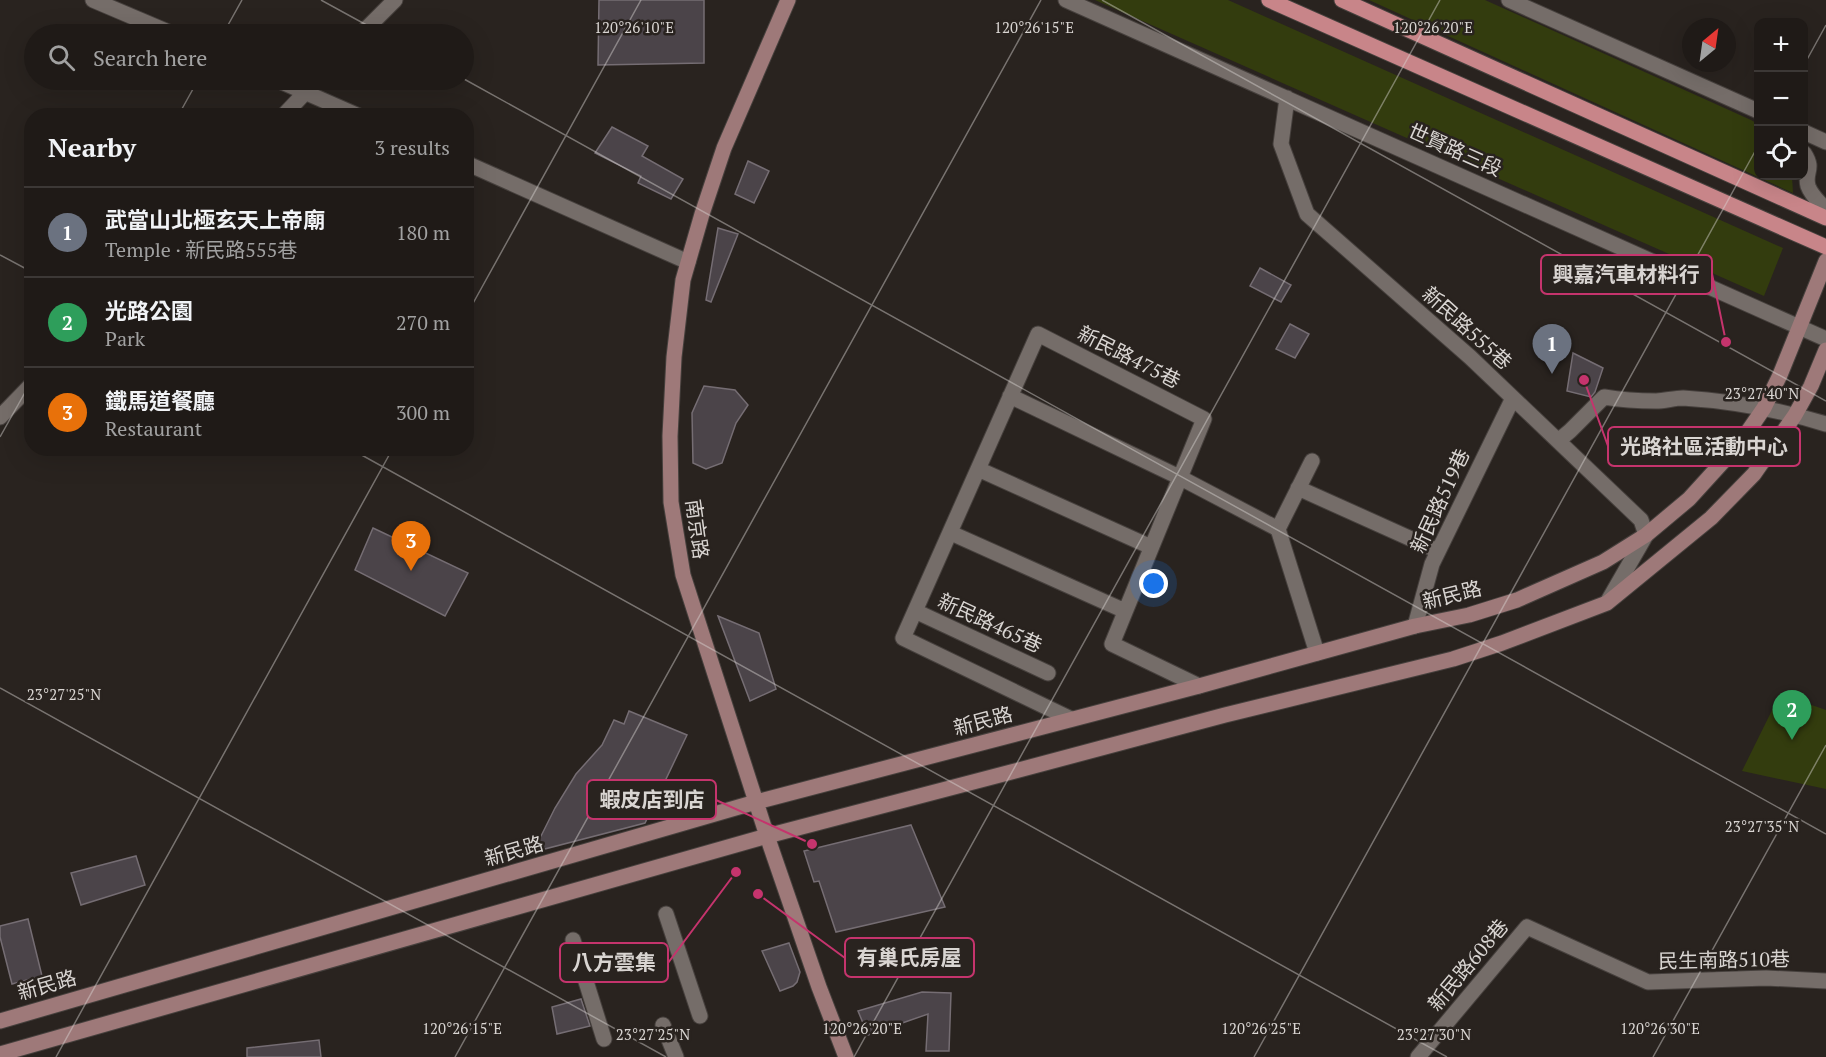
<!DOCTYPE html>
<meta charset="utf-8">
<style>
body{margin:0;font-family:"PT Serif","Noto Sans TC",serif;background:#2c2724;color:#f1f3f6}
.controls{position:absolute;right:18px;top:18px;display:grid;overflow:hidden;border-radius:12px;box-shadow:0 6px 24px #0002}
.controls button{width:54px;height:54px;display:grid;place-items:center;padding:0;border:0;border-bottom:2px solid #3c3836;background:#1f1a17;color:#f1f3f6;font:30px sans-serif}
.compass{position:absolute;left:1682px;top:18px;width:54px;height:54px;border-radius:50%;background:#1f1a17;box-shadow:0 6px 24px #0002;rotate:29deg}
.you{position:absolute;left:1154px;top:584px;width:21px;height:21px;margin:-15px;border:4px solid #fff;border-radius:50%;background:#1a73e8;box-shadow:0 0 0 9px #1a73e833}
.badge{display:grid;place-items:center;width:39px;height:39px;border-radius:50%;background:#2563eb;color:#fff;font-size:20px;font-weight:700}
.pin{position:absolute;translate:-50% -50px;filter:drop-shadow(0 2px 3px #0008)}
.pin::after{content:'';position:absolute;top:32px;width:21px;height:18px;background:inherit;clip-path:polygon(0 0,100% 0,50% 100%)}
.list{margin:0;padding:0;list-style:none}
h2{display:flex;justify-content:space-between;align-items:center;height:78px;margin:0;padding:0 24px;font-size:26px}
h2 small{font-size:20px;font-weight:400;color:#a1a1a1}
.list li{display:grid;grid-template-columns:39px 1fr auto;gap:18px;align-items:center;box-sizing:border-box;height:90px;padding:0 24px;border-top:2px solid #3c3836}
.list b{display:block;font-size:22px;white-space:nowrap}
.list p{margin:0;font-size:20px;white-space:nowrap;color:#a1a1a1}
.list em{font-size:20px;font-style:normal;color:#a1a1a1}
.icon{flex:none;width:33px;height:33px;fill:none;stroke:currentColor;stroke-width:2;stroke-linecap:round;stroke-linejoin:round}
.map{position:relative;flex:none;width:1826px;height:1057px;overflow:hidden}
.search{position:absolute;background:#1f1a17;box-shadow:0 6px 24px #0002;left:24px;top:24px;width:450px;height:66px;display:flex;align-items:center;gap:15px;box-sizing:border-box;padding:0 21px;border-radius:33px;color:#a1a1a1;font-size:22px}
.panel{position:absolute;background:#1f1a17;box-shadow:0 6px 24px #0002;left:24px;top:108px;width:450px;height:348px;border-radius:24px}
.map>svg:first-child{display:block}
</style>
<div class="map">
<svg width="1826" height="1057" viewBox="0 0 1826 1057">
<rect width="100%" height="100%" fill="#29231f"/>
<path fill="#333c0e" d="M1095 0H1228L1783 248 1764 296Z
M1369 0H1485L1751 120 1758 124V176H1792L1793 193Z
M1780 694 1826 710V789L1742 771Z"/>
<path fill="#4b4449" stroke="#756d73" stroke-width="1.5" d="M599 0H704V63L598 65Z
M612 127 648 146 642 156 683 179 671 199 638 183 641 176 595 153Z
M748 161 769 171 754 203 735 194Z
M718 228 738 234 711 302 706 300Z
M1260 268 1291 285 1281 302 1250 286Z
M1290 324 1309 334 1295 358 1276 349Z
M1573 353 1603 368 1595 392 1591 397 1567 391Z
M704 386 735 390 748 405 736 423 722 463 706 469 693 463 692 413Z
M373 528 468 573 445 616 355 570Z
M718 616 759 633 776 689 750 701Z
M629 711 687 735 645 823 533 852 555 808 576 774 602 745 614 720 624 724Z
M911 825 945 907 836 932 819 881 814 882 804 851Z
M136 856 145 885 81 905 71 873Z
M28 919 42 976 12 984 0 937V926Z
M789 943 800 972 797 982 793 986 780 991 762 951Z
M922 992 951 993 949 1051H926L928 1014 868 1035 858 1011Z
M581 999 590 1026 557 1034 552 1007Z
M319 1040 321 1057H247V1048Z"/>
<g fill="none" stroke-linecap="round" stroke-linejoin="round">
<g stroke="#46403d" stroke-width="17">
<path id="street" d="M93 0 173 34
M1066 0 1826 339
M1509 0 1758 111
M361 34 395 0
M277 80 359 116
M1287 98 1281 144 1307 214 1470 357 1641 520 1646 535 1608 601
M283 116 317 80
M1804 132 1826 142
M1804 153C1815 170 1804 171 1808 186 1811 195 1820 203 1826 210
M466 163 688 262
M1010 396 1179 477 1278 529 1312 461
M0 417 32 384
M1558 441 1570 431 1604 397C1622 400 1638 401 1656 401 1665 401 1674 398 1683 398 1732 401 1780 410 1826 424
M978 469 1151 547
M1298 488 1438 551
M1278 529 1317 653
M951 533 1125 611
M915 611 1048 673
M1415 626 1432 564 1513 398
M1071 719 903 638 1038 334 1204 419 1112 644 1199 686
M666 914 700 1016
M573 940 604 1039
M663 1025 676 1057
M1418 1057 1527 927 1648 982 1766 978 1826 981"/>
</g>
<g stroke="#46403d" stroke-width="17">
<path id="secondary" d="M788 0 724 148 702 214 683 280 674 357 670 436 671 502 683 575 767 836 819 987 846 1057
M0 1021 756 802 1199 686 1415 626 1469 615 1517 600 1603 562 1646 535 1689 499 1740 443 1764 408 1780 375 1826 261
M0 1054 767 836 1015 771 1225 715 1453 659 1502 643 1607 603 1711 518 1754 474 1795 415 1811 386 1826 350"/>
</g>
<g stroke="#46403d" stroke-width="17">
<path id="primary" d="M1269 0 1826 247
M1342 0 1826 218"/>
</g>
<use href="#street" stroke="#756d69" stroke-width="15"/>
<use href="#secondary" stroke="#9e7979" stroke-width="15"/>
<use href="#primary" stroke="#c88589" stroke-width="15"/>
</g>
<path fill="none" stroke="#d9d5d2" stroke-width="1.5" stroke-opacity="0.45" d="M321 0 383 34M1102 0 1826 401M223 34 242 0M1804 65 1826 25M464 79 1826 834M178 116 198 80M0 255 32 272M466 316 641 0M0 437 32 380M349 448 1447 1057M0 688 666 1057M56 1057 393 448M455 1057 1041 0M854 1057 1440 0M1254 1057 1758 146M1653 1057 1826 745"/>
<g text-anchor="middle" stroke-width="5" stroke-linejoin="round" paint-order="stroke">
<g font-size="20" fill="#d9d5d2" stroke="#29231f">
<text transform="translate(1455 150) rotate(24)" y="7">世賢路三段</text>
<text transform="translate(1467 328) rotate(42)" y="7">新民路555巷</text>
<text transform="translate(1129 357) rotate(27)" y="7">新民路475巷</text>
<text transform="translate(1440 501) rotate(-65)" y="7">新民路519巷</text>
<text transform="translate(697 529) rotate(82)" y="7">南京路</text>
<text transform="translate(1452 595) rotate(-14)" y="7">新民路</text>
<text transform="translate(990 623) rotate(25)" y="7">新民路465巷</text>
<text transform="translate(983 721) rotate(-15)" y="7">新民路</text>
<text transform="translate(514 851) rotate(-16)" y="7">新民路</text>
<text transform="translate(1724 960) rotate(-1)" y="7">民生南路510巷</text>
<text transform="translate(1468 965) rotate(-50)" y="7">新民路608巷</text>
<text transform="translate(47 985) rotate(-16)" y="7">新民路</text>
</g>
</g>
<g font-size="15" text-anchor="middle" fill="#d9d5d2" stroke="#29231f" stroke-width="5" stroke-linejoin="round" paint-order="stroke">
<text x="634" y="33">120°26'10"E</text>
<text x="1034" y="33">120°26'15"E</text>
<text x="1433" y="33">120°26'20"E</text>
<text x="1762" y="399">23°27'40"N</text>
<text x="64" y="700">23°27'25"N</text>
<text x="1762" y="832">23°27'35"N</text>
<text x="462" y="1034">120°26'15"E</text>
<text x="862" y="1034">120°26'20"E</text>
<text x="1261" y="1034">120°26'25"E</text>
<text x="1660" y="1034">120°26'30"E</text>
<text x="653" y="1040">23°27'25"N</text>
<text x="1434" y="1040">23°27'30"N</text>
</g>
<path fill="none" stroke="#c5346d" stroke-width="2" d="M1726 342L1712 274M1584 380L1608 446M812 844L716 800M758 894L845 958M736 872L668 963"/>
<g fill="#c5346d" stroke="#29231f" stroke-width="2">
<circle cx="1726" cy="342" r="6"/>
<circle cx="1584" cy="380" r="6"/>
<circle cx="812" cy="844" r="6"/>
<circle cx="758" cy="894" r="6"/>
<circle cx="736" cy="872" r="6"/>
</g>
<g fill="#29231f" stroke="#c5346d" stroke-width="2">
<rect x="1541" y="255" width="171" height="39" rx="6"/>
<rect x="1608" y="427" width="192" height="39" rx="6"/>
<rect x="587" y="780" width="129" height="39" rx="6"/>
<rect x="845" y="938" width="129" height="39" rx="6"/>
<rect x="560" y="943" width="108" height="39" rx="6"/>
</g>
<g font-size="21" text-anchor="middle" font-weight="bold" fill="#d9d5d2">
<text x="1626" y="282">興嘉汽車材料行</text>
<text x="1704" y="454">光路社區活動中心</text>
<text x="652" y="807">蝦皮店到店</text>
<text x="909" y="965">有巢氏房屋</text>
<text x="614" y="970">八方雲集</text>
</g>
</svg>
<div class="controls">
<button>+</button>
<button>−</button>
<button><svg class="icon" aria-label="locate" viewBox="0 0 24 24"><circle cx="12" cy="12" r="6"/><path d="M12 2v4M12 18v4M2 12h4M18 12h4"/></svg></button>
</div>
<svg class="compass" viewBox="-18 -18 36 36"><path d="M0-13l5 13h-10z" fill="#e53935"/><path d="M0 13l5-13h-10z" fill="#a1a1a1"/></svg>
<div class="you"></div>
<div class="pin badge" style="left:1552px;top:374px;background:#6b7280">1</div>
<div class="pin badge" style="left:1792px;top:740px;background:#2e9e5b">2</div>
<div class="pin badge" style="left:411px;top:571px;background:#e8710a">3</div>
<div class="search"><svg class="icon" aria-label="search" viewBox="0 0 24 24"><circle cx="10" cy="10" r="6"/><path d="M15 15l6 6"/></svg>Search here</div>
<section class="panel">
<h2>Nearby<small>3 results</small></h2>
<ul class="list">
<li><span class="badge" style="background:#6b7280">1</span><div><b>武當山北極玄天上帝廟</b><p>Temple · 新民路555巷</p></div><em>180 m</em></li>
<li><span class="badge" style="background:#2e9e5b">2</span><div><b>光路公園</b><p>Park</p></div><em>270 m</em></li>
<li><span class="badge" style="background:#e8710a">3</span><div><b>鐵馬道餐廳</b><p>Restaurant</p></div><em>300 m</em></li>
</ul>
</section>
</div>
